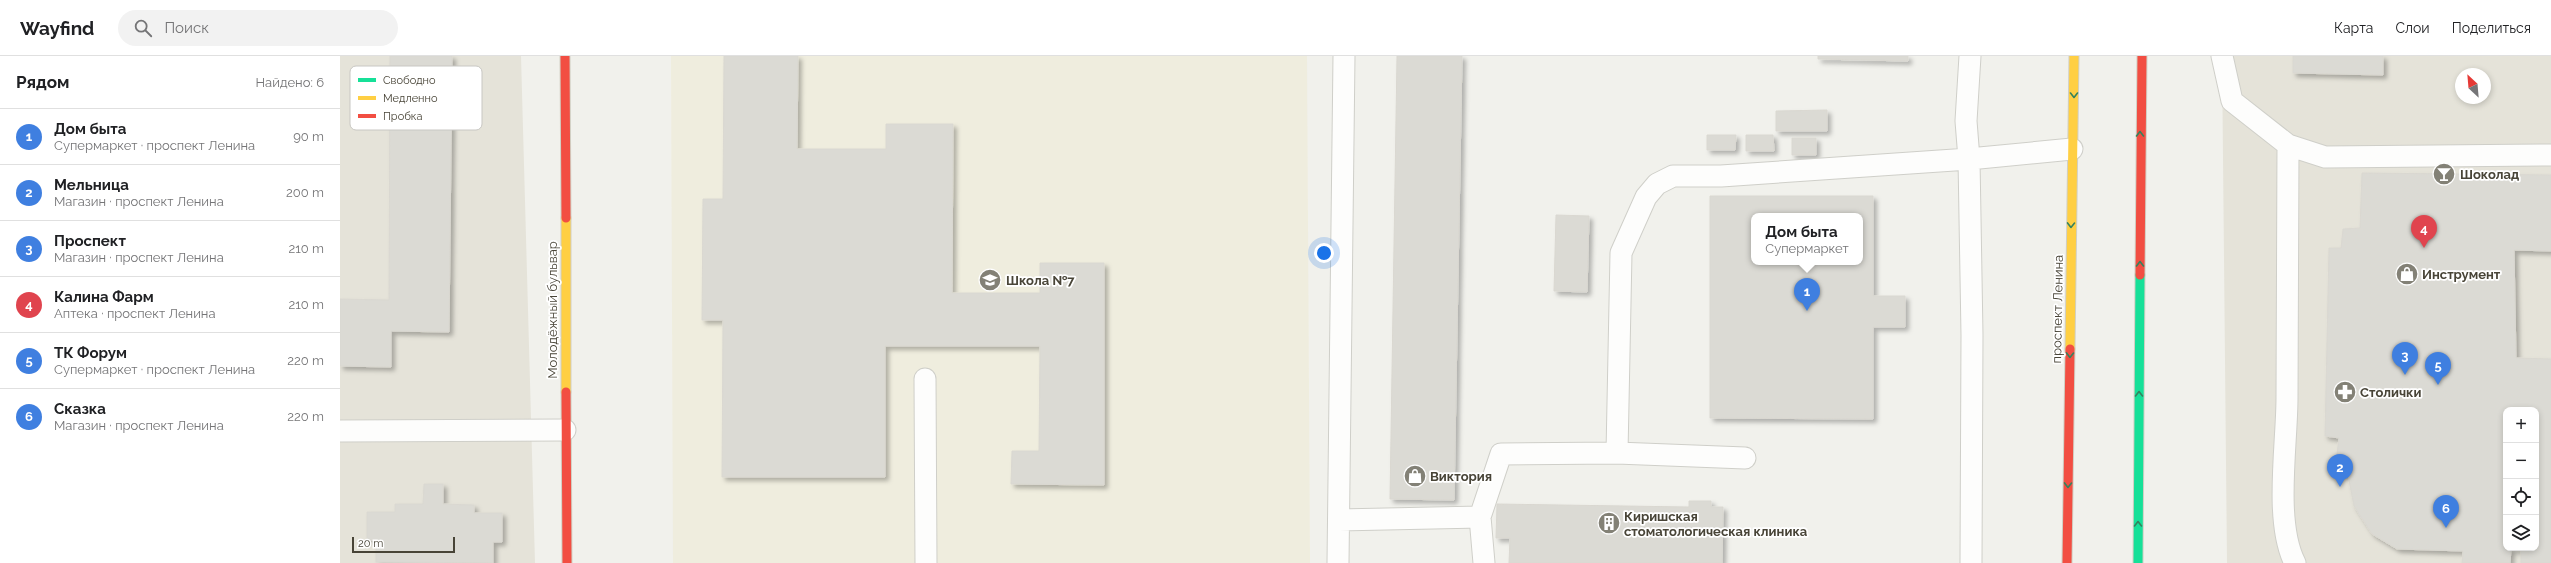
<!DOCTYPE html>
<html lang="ru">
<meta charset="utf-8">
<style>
body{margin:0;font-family:Raleway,sans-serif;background:#f2f2f2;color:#202124}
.controls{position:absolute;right:12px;bottom:12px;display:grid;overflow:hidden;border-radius:8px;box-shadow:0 2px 6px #0003}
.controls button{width:36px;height:36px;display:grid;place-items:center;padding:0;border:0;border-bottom:1px solid #e0e0e0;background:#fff;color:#202124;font:20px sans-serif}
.compass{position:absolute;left:2115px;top:12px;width:36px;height:36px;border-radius:50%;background:#fff;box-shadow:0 2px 6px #0003;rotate:334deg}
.scale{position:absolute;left:12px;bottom:10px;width:103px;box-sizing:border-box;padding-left:4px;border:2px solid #484437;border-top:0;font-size:11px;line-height:14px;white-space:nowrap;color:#484437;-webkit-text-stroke:3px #fff;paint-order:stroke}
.you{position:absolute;left:984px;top:197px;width:14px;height:14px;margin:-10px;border:3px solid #fff;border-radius:50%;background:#1a73e8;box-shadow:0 0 0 6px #1a73e833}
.badge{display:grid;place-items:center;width:26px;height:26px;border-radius:50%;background:#0f766e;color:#fff;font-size:13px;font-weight:700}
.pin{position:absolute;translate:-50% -33px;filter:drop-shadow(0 1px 2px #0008)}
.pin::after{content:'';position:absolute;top:21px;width:14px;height:12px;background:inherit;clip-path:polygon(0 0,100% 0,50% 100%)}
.popup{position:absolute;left:1411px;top:157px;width:112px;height:52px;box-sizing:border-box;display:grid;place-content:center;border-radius:8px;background:#fff;filter:drop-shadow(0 1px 3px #0005);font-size:13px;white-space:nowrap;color:#757577}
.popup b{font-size:15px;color:#202124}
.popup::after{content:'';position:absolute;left:50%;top:100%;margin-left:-8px;border:8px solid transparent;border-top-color:#fff}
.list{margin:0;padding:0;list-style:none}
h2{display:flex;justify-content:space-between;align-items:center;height:52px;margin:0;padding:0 16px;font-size:17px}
h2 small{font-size:13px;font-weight:400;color:#757577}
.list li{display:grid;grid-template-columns:26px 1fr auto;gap:12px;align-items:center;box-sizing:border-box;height:56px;padding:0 16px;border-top:1px solid #e0e0e0}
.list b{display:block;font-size:15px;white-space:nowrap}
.list p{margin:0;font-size:13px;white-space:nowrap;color:#757577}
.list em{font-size:13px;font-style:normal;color:#757577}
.icon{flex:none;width:22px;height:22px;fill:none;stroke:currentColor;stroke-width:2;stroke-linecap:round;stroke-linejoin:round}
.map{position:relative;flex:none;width:2211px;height:507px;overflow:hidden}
header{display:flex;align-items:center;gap:24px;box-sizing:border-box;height:56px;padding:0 20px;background:#fff;border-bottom:1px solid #e0e0e0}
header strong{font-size:19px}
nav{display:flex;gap:22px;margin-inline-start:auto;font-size:14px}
.search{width:280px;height:36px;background:#f2f2f2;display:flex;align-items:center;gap:10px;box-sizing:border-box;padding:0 14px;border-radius:22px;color:#757577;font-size:15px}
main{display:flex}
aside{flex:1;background:#fff}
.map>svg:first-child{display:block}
</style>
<header>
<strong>Wayfind</strong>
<div class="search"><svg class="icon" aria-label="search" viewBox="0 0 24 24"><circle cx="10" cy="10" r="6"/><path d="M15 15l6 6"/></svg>Поиск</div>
<nav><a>Карта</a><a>Слои</a><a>Поделиться</a></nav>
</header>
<main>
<aside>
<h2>Рядом<small>Найдено: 6</small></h2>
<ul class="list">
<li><span class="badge" style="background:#3f7fe0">1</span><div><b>Дом быта</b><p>Супермаркет · проспект Ленина</p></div><em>90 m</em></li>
<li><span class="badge" style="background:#3f7fe0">2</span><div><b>Мельница</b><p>Магазин · проспект Ленина</p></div><em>200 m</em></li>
<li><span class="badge" style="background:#3f7fe0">3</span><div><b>Проспект</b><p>Магазин · проспект Ленина</p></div><em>210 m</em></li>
<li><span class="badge" style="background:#e0444e">4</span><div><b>Калина Фарм</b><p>Аптека · проспект Ленина</p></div><em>210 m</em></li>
<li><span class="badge" style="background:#3f7fe0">5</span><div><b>ТК Форум</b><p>Супермаркет · проспект Ленина</p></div><em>220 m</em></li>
<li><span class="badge" style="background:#3f7fe0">6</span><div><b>Сказка</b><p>Магазин · проспект Ленина</p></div><em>220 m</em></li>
</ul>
</aside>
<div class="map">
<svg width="2211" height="507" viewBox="0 0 2211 507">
<defs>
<filter id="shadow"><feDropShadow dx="3.5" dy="3.5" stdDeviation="2" flood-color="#0004"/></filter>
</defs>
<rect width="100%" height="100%" fill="#f1f1ec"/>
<path fill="#e5e3d9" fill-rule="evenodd" d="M0 0H181L195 507H0Z
M1882 0H2211V507H1887ZM2121 18H2145V42H2121ZM2166 354H2196V492H2166Z"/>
<path fill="#efedde" d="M331 0H967L970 507H333Z"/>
<path fill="#dbdad4" stroke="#dad8d1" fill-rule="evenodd" filter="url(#shadow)" d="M50 0H112L109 276 51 275V311L0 310V243L49 244Z
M384 0H458L457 93H546V68H613L612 237H700V207H764V429L671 428 672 395H699L700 290H545V421H382L383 264H362L363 143H383Z
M1057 0H1122L1114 444 1050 443Z
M1478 0H1568V5L1478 3Z
M1953 0H2043V19L1953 17Z
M1487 54V75H1436V55Z
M1367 79H1396L1395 94H1367Z
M1406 79H1433L1434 95H1406Z
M1452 82H1476V99H1452Z
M2022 117 2211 119V195L2174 194 2176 302 2211 303V507H2181V493H2171L2170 507H2122L2123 495 2057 493 2032 478 2014 450 2008 419 1995 414 1999 382 1985 380 1989 192H2001L2003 173 2020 172ZM2166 354H2196V492H2166Z
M1370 140H1533V240H1565V271H1533V363L1370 362ZM1414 160H1520V206H1414Z
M1216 159 1249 160 1247 236 1214 235Z
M84 428H103V448L134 449V457H162V486H153V507L36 506V484H27V456H55V448H83Z
M1349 445H1371V451H1383L1382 507H1169L1170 482H1156L1157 448 1349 451Z"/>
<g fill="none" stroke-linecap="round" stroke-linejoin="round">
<g stroke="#cfcfc9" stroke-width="23">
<path id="lane" d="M1630 0 1626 65 1629 103 1632 279 1631 507
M1882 0 1892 45 1948 89C1947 173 1948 258 1947 342 1947 389 1934 466 1955 507
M1948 89 1985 101 2211 99
M585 323 586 507
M0 375 225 374
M1277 397 1281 197 1306 141 1317 128 1333 120H1381L1629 103 1732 93
M1140 461 1161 398 1277 397 1405 402
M999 464 1140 461 1144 507
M998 507 1004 0"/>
</g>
<g stroke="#d1cfc3" stroke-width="11">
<path id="fast" d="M1798 507 1800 219"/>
</g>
<g stroke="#d1cfc3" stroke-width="11">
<path id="slow" d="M226 162V336
M1730 293 1734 0"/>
</g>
<g stroke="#d1cfc3" stroke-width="11">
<path id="jam" d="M225 0 226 162
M1800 219 1802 0
M226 336 227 507
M1727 507 1730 293"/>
</g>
<use href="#lane" stroke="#fdfdfc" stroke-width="21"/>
<use href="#fast" stroke="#16e098" stroke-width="9"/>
<use href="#slow" stroke="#ffcf43" stroke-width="9"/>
<use href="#jam" stroke="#f24e42" stroke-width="9"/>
</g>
<defs><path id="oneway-chevron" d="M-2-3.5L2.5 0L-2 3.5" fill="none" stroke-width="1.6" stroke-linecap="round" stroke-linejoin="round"/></defs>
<g stroke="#34825e">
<use href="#oneway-chevron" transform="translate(1734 39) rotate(90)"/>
<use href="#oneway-chevron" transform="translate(1800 78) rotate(-90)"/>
<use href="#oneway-chevron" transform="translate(1731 169) rotate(91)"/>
<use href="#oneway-chevron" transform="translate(1800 208) rotate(-90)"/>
<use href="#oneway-chevron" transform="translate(1730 299) rotate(91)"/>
<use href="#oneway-chevron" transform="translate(1799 338) rotate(-90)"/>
<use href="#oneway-chevron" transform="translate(1728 429) rotate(91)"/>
<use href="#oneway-chevron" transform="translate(1798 468) rotate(-90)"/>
</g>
<defs>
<g id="bar-disc" transform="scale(1.15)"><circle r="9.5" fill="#838176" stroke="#fff"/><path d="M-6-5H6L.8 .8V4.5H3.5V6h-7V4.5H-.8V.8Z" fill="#fff"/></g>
<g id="shop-disc" transform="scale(1.15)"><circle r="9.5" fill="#838176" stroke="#fff"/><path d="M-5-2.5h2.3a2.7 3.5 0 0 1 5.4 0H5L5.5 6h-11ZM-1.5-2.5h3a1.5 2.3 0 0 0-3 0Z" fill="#fff"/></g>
<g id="school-disc" transform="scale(1.15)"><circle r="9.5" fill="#838176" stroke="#fff"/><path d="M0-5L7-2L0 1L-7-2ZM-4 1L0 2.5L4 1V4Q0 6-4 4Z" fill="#fff"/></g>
<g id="pharmacy-disc" transform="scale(1.15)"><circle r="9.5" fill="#838176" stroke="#fff"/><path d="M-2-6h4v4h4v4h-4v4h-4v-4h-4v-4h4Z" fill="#fff"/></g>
<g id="building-disc" transform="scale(1.15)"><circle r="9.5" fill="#838176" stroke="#fff"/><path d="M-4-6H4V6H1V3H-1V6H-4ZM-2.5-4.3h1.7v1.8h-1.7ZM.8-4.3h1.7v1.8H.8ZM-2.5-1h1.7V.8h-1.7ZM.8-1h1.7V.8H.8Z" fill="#fff"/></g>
</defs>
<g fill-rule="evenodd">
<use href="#bar-disc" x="2104" y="118"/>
<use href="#shop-disc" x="2067" y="218"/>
<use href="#school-disc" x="650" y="224"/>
<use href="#pharmacy-disc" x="2005" y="336"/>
<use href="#shop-disc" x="1075" y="420"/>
<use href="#building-disc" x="1269" y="467"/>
</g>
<g text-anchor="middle" stroke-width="3.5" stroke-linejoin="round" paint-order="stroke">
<g font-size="13" font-weight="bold" fill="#484437" stroke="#fff" text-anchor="start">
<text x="2120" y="123">Шоколад</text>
<text x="2082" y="223">Инструмент</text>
<text x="666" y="229">Школа №7</text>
<text x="2020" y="341">Столички</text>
<text x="1090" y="425">Виктория</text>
<text x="1284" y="465">Киришская<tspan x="1284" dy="15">стоматологическая клиника</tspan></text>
</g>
<g font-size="13" fill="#484437" stroke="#fff">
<text transform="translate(1717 253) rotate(-89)" y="5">проспект Ленина</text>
<text transform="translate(212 254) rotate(-90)" y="5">Молодёжный бульвар</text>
</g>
</g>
<rect x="10" y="10" width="132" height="64" rx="6" fill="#fff" stroke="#c8c7c3" stroke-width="1"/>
<rect x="18" y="22" width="18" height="4" fill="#16e098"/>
<rect x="18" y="40" width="18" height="4" fill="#ffcf43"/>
<rect x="18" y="58" width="18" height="4" fill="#f24e42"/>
<g font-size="11" fill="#484437">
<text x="43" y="28">Свободно</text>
<text x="43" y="46">Медленно</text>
<text x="43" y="64">Пробка</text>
</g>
</svg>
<div class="controls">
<button>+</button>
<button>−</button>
<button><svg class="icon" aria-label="locate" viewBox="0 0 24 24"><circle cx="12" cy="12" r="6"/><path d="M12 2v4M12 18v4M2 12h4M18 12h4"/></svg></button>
<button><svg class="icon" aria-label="layers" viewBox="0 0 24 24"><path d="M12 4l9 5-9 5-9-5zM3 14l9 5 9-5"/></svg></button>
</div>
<svg class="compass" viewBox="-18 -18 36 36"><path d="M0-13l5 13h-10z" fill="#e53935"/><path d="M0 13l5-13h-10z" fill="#757577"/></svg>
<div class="scale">20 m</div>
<div class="you"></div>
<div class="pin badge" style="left:1467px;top:255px;background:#3f7fe0">1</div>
<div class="popup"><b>Дом быта</b>Супермаркет</div>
<div class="pin badge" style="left:2000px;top:431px;background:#3f7fe0">2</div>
<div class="pin badge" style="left:2065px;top:319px;background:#3f7fe0">3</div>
<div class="pin badge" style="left:2084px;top:192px;background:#e0444e">4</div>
<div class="pin badge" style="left:2098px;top:329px;background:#3f7fe0">5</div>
<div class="pin badge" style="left:2106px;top:472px;background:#3f7fe0">6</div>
</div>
</main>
